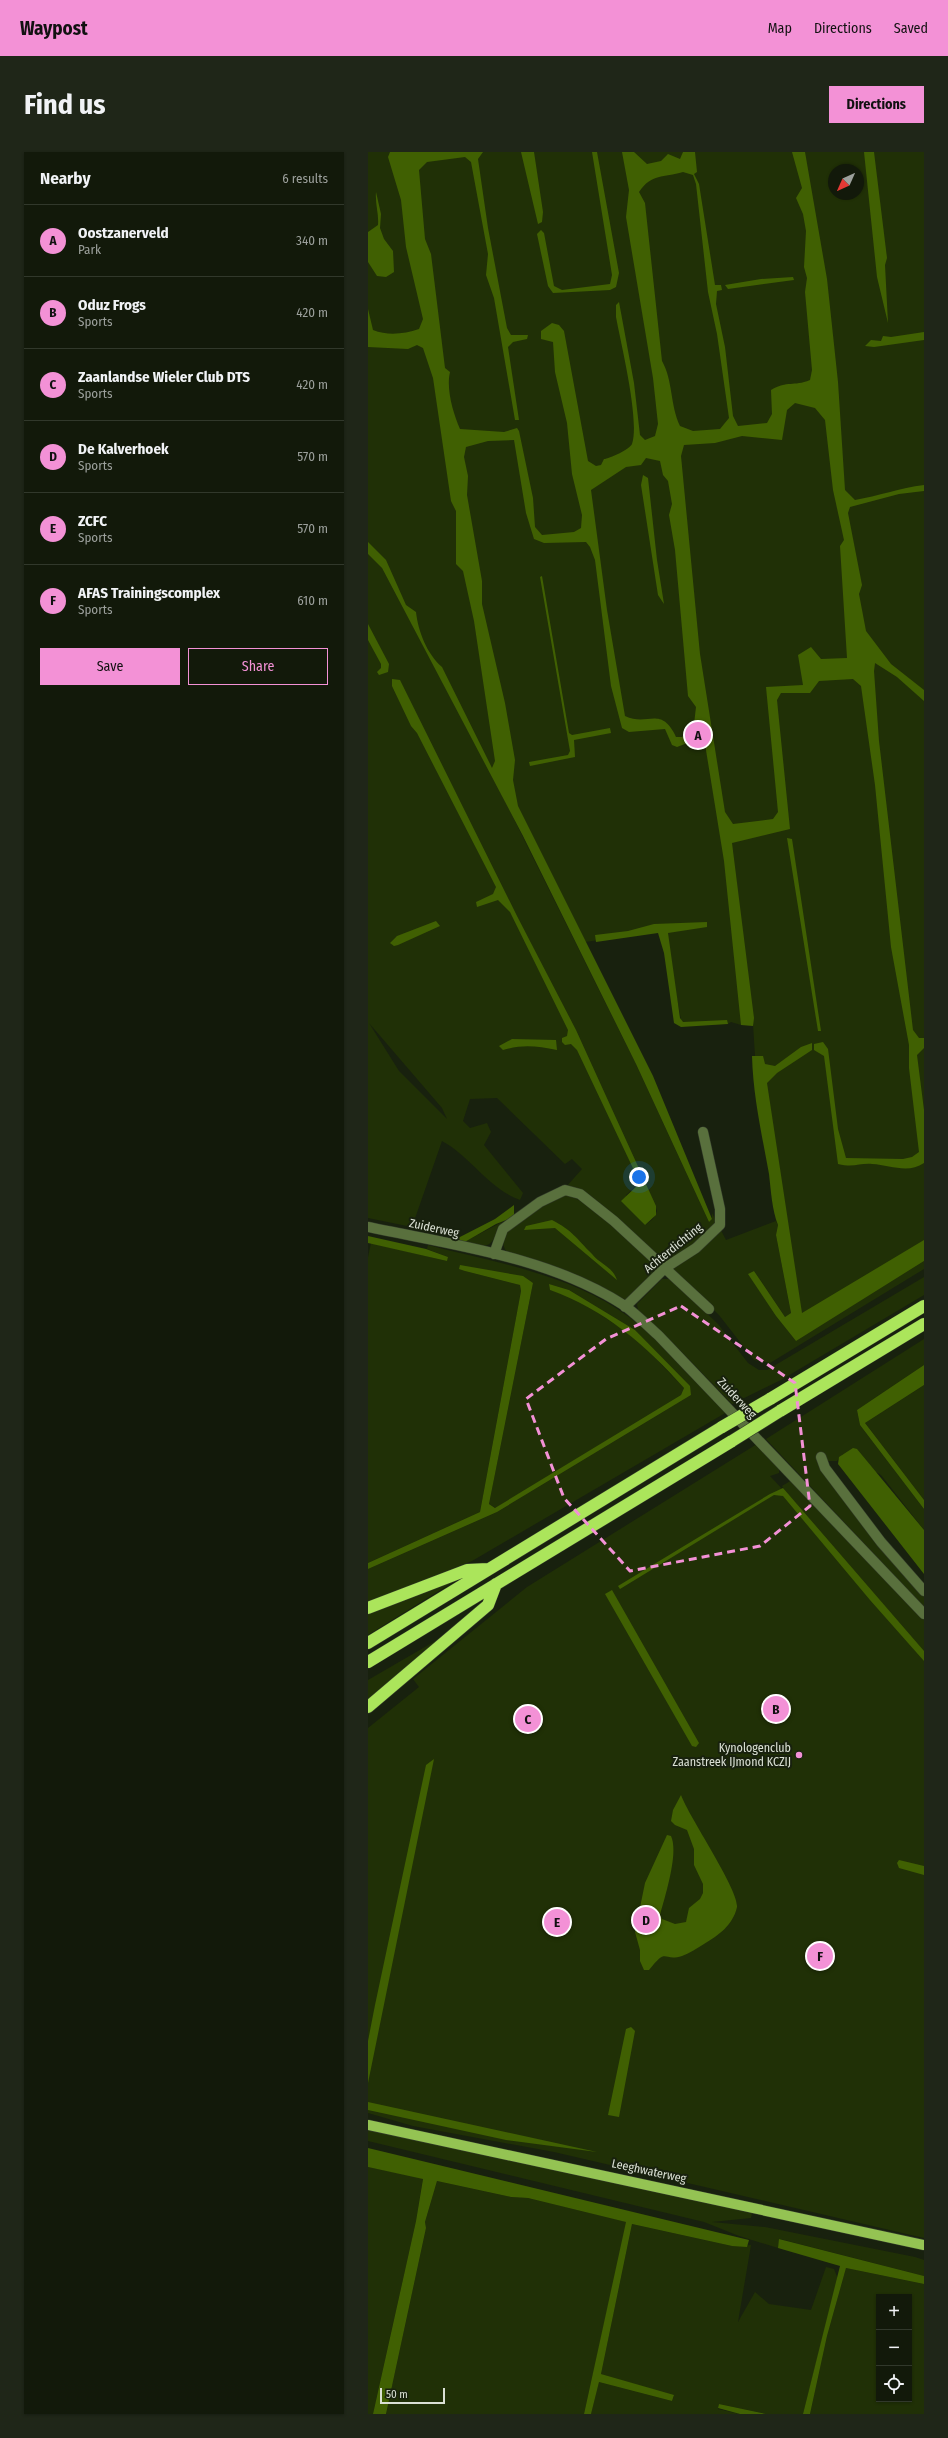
<!DOCTYPE html>
<meta charset="utf-8">
<style>
body{margin:0;font-family:"Fira Sans Condensed",sans-serif;background:#1f2618;color:#f1f3f6}
.controls{position:absolute;right:12px;bottom:12px;display:grid;overflow:hidden;border-radius:0px;box-shadow:0 1px 3px #0004}
.controls button{width:36px;height:36px;display:grid;place-items:center;padding:0;border:0;border-bottom:1px solid #31382b;background:#12190a;color:#f1f3f6;font:20px sans-serif}
.compass{position:absolute;left:460px;top:12px;width:36px;height:36px;border-radius:50%;background:#12190a;box-shadow:0 1px 3px #0004;rotate:225deg}
.scale{position:absolute;left:12px;bottom:10px;width:65px;box-sizing:border-box;padding-left:4px;border:2px solid #dae0d4;border-top:0;font-size:11px;line-height:14px;white-space:nowrap;color:#dae0d4;-webkit-text-stroke:3px #18210e;paint-order:stroke}
.you{position:absolute;left:271px;top:1025px;width:14px;height:14px;margin:-10px;border:3px solid #fff;border-radius:50%;background:#1a73e8;box-shadow:0 0 0 6px #1a73e833}
.badge{display:grid;place-items:center;width:26px;height:26px;border-radius:50%;background:#f391d6;color:#111;font-size:13px;font-weight:700}
.pin{position:absolute;translate:-50% -50%;border:2px solid #fff;box-shadow:0 1px 4px #0006}
.list{margin:0;padding:0;list-style:none}
h2{display:flex;justify-content:space-between;align-items:center;height:52px;margin:0;padding:0 16px;font-size:17px}
h2 small{font-size:13px;font-weight:400;color:#9ca09c}
.list li{display:grid;grid-template-columns:26px 1fr auto;gap:12px;align-items:center;box-sizing:border-box;height:72px;padding:0 16px;border-top:1px solid #31382b}
.list b{display:block;font-size:15px;white-space:nowrap}
.list p{margin:0;font-size:13px;white-space:nowrap;color:#9ca09c}
.list em{font-size:13px;font-style:normal;color:#9ca09c}
.actions{display:flex;gap:8px;padding:12px 16px}
.actions a{flex:1;padding:9px 0;border:1px solid #f391d6;border-radius:0px;text-align:center;font-size:14px;color:#f391d6}
.actions .main{background:#f391d6;color:#111}
.icon{flex:none;width:22px;height:22px;fill:none;stroke:currentColor;stroke-width:2;stroke-linecap:round;stroke-linejoin:round}
.map{position:relative;flex:none;width:556px;height:2262px;overflow:hidden;border-radius:0px}
header{display:flex;align-items:center;gap:24px;box-sizing:border-box;height:56px;padding:0 20px;background:#f391d6;color:#111}
header strong{font-size:19px}
nav{display:flex;gap:22px;margin-inline-start:auto;font-size:14px}
.intro{display:flex;align-items:center;justify-content:space-between;box-sizing:border-box;height:96px;padding:0 24px}
h1{margin:0;font-size:28px}
.button{padding:10px 18px;border-radius:0px;background:#f391d6;color:#111;font-size:14px;font-weight:700}
main{display:flex;gap:24px;padding:0 24px}
aside{flex:1;background:#12190a;border-radius:0px;box-shadow:0 1px 3px #0004}
.map>svg:first-child{display:block}
</style>
<header>
<strong>Waypost</strong>
<nav><a>Map</a><a>Directions</a><a>Saved</a></nav>
</header>
<div class="intro"><h1>Find us</h1><a class="button">Directions</a></div>
<main>
<aside>
<h2>Nearby<small>6 results</small></h2>
<ul class="list">
<li><span class="badge">A</span><div><b>Oostzanerveld</b><p>Park</p></div><em>340 m</em></li>
<li><span class="badge">B</span><div><b>Oduz Frogs</b><p>Sports</p></div><em>420 m</em></li>
<li><span class="badge">C</span><div><b>Zaanlandse Wieler Club DTS</b><p>Sports</p></div><em>420 m</em></li>
<li><span class="badge">D</span><div><b>De Kalverhoek</b><p>Sports</p></div><em>570 m</em></li>
<li><span class="badge">E</span><div><b>ZCFC</b><p>Sports</p></div><em>570 m</em></li>
<li><span class="badge">F</span><div><b>AFAS Trainingscomplex</b><p>Sports</p></div><em>610 m</em></li>
</ul>
<div class="actions"><a class="main">Save</a><a>Share</a></div>
</aside>
<div class="map">
<svg width="556" height="2262" viewBox="0 0 556 2262">
<rect width="100%" height="100%" fill="#18210e"/>
<path fill="#203006" fill-rule="evenodd" d="M0 0H556V1108L475 1159 556 1109V1117L402 1211 386 1208 351 1163 307 1119 222 1043 198 1035 214 1017 204 1007 197 1012 129 946 102 947 95 969 102 976 119 971 123 980 116 993 155 1041 152 1048C121 1037 102 1004 74 989L44 1075 0 1066V402L14 416 111 599 36 450 0 392ZM466 18H490V42H466ZM132 639 217 790 296 779 314 873 360 872 363 870 373 873 374 868 385 872 387 904 428 1189 408 1164 381 1122 386 1119 417 1165 423 1161 408 1083 410 1073 408 1069 358 1088 344 1061V1067L341 1070 268 912ZM1 871 74 956 79 967 31 919ZM276 1027 289 1059 285 1067 277 1073 267 1062 258 1043Z
M195 1043C225 1046 267 1094 290 1114V1119L258 1148 227 1132 139 1100C135 1095 134 1090 137 1083 143 1071 183 1046 195 1043Z
M134 1070C123 1091 126 1097 100 1093L98 1089Z
M3 1091 79 1109 80 1105 59 1097 60 1093C128 1111 203 1122 261 1165 297 1192 328 1228 359 1260L104 1409 0 1451V1417L129 1360 323 1243 267 1178 201 1138 181 1132 182 1138 207 1146 268 1186 316 1236 313 1243 128 1356 121 1352 165 1131 97 1119 152 1133 153 1139 112 1360 0 1411V1105Z
M556 1125V1143L413 1228 364 1252 305 1191 270 1158 269 1152 294 1127H303L350 1172 380 1211 391 1218H399Z
M556 1187V1213L489 1258 492 1273 556 1357V1378L513 1323 475 1302 469 1309H451L556 1443V1455L398 1287Z
M556 1233V1348L497 1271Z
M389 1292 411 1316V1321L402 1324 418 1341 414 1334 424 1328 556 1465V2086L186 2000 45 1974 0 1961V1576L51 1535 45 1527 159 1435Z
M98 1422 0 1483V1461Z
M81 1481 0 1549V1528Z
M0 1977 384 2061 383 2066 344 2070 397 2075 547 2105 556 2108V2124L412 2087 410 2096 371 2084 336 2070 0 1989Z
M0 2015 55 2026 48 2069 5 2262H0Z
M69 2029 143 2045 160 2046 259 2070 216 2262H18L58 2076 57 2070Z
M264 2072 364 2094 383 2093 370 2170 387 2140 401 2152 443 2158 458 2115 466 2117 470 2127 435 2262H398L351 2252 350 2257 372 2262H223L231 2230 304 2249 306 2244 233 2222Z
M478 2116 556 2132V2262H442L459 2184ZM511 2145H541V2247H511Z"/>
<path fill="#406002" fill-rule="evenodd" d="M22 0H115L110 7 120 76 139 176 143 183H160L159 187 145 190 140 195 151 268H147L126 146 118 123 120 102 103 10 97 5 59 10 51 18 57 87 63 102 77 216 82 220C78 237 85 261 92 277L136 280 149 276 151 279 165 346 167 375 174 383 206 380 213 376 214 363 204 322 199 271 187 220 185 190 173 187V179L184 171 191 173 196 179 220 309 228 314 233 313 236 307C241 307 262 297 264 292 272 269 253 192 248 165V153L251 150 266 231 272 283 277 288 287 284 290 272 285 226 258 65 261 38 254 0H266L279 12 293 9 300 2 312 7 315 0H327L329 20 326 22 331 32 347 133H353L354 138 349 139 348 152 357 195 365 264 370 274 399 271 404 262 403 238C420 228 425 235 442 228L444 218 437 140 439 126 436 115 438 79 435 62 428 46 434 36 424 0H437L459 127 470 230 477 338 487 348C510 344 532 336 556 333V339L531 342 482 355 480 361 494 433 491 442 498 479 523 512 556 538V549L529 525 507 511 506 519 511 589 545 878 551 886H556V896L549 903 556 958V1011C540 1022 522 1013 504 1012 491 1011 486 1016 470 1012L456 904 446 898V892L455 890 460 897 470 977 478 1006 535 1007 544 1005 551 1000 541 916V893L523 795 507 633 493 534 485 527 451 529 442 541H413L409 548 422 677 364 691 386 866 385 874 373 873 356 709 337 592 330 587 309 595 304 593 297 577 261 580 254 576 243 534 227 408 222 395 218 390 176 391 166 387 158 361 146 288 120 289 98 295 96 305 100 324 99 343 114 429V452L137 551 147 608 145 628 150 654 285 924 344 1067 341 1070 268 912 155 684 14 416 0 402V390L18 408 38 453 48 460C50 479 59 502 74 515L124 616 127 609 106 469 95 419 88 412V359L83 349 65 226 55 196 49 193 40 197 0 195V157L5 178C20 184 36 182 51 177L55 167 38 95 33 48 20 5ZM315 20 325 23 328 32 340 140 349 182 361 266 352 277 325 279 312 274C302 253 305 228 294 209L277 51 271 40C284 21 295 26 315 20ZM427 251 447 256 457 268 465 338 476 388 472 394 479 506 453 507 443 495 430 503 435 533 398 535 410 660 405 667 365 672 357 660 332 502 313 304 316 293 347 291 374 284 414 288 419 258ZM278 306 292 309 295 323 300 329 304 352 301 363 307 398 320 544 328 555 326 572 314 585H308C293 553 280 575 257 564L239 458 223 338 258 315 273 313Z
M153 0H166L175 60 174 70 170 72Z
M224 0H229L251 121 248 135 242 138 185 141 180 134 169 82 173 78 176 81 186 134 194 138 242 132 244 123Z
M496 0H506L519 106 517 113 520 171 509 125Z
M8 40 13 62 12 76 16 87 25 99 26 120 18 125 9 124 0 110V80L10 73C11 62 7 52 8 40Z
M425 125 426 128 360 137 357 133 393 127Z
M556 180V188L506 195 497 194 503 188 513 189 515 184 523 185Z
M275 323 280 326 289 408 296 452 290 443 273 333Z
M174 424 201 581 204 583 242 576 243 581 206 588 207 605 162 614 161 610 200 603 202 599 172 425Z
M0 472 21 512 20 520 11 523 9 520 13 516V512L0 488Z
M24 527 32 528 149 764 208 878 288 1054V1063L277 1073 253 1049 272 1031 209 898 203 892 197 893 194 890V886L199 884 200 878 142 760 130 748 109 755 108 750 125 742 128 735 49 581 43 574 24 534Z
M419 686 424 687 453 879H450Z
M68 769 72 774 30 793 26 794 22 791 29 784Z
M339 770V775L300 781 312 866 315 870 359 868 360 872 313 875 306 871 296 801 290 781 228 790 227 783 260 779 286 772Z
M144 887 188 888 189 898C169 894 155 892 135 898L131 894Z
M444 891V898L409 921 399 931 434 1161 556 1088V1109L428 1189 408 1164 380 1122 386 1119 417 1165 423 1161 408 1083 410 1073C404 1058 403 1039 401 1022 394 983 385 944 384 904H395L397 912 407 914 433 895Z
M146 1053V1065L128 1072 95 1091 90 1086 127 1067Z
M184 1068C205 1079 208 1086 224 1102 233 1113 244 1114 249 1128L187 1076 156 1078 158 1074Z
M0 1084 58 1097 80 1105 79 1109 0 1091Z
M92 1113 155 1124 165 1131 121 1352 127 1356 313 1243 316 1236C279 1194 236 1157 182 1138L181 1132 201 1138 267 1178 322 1234 323 1243 129 1360 0 1417V1411L112 1360 153 1139 152 1133 97 1119 91 1117Z
M556 1213V1233L497 1271 556 1348V1357L492 1273 489 1258Z
M485 1296 489 1297 556 1378V1422L470 1312 471 1305Z
M415 1336 556 1499V1509L502 1448 415 1344 406 1343 252 1437 250 1434 402 1342Z
M244 1438 331 1591 328 1595 324 1594 237 1442Z
M66 1607 0 1931V1889L7 1853 58 1613Z
M313 1643C321 1665 371 1738 369 1755 365 1773 351 1783 336 1792 329 1796 322 1801 314 1804 294 1810 300 1794 281 1818H276L272 1809V1798L267 1780 277 1731 299 1683 303 1684C311 1701 297 1744 292 1763L294 1767 307 1772 318 1770 321 1756 332 1747 335 1741V1732L326 1713V1697L319 1678 307 1673 303 1669 305 1658Z
M531 1708 556 1714V1723L531 1716 529 1711Z
M263 1875 267 1879 251 1965 240 1963 258 1877Z
M0 1950 229 2000 138 1988 0 1958Z
M0 1996 381 2088 379 2095 364 2094 264 2072 233 2222 306 2243 304 2249 231 2230 223 2262H216L258 2070 160 2046 143 2045 69 2029 57 2070 58 2076 18 2262H5L48 2069 55 2027 0 2015Z
M411 2087 556 2124V2132L478 2116 459 2184 442 2262H435L472 2114 410 2096Z
M351 2252 398 2262H372L350 2256Z"/>
<g fill="none" stroke-linecap="round" stroke-linejoin="round">
<g stroke="#333c2a" stroke-width="11">
<path id="minor" d="M0 1075C85 1093 182 1105 257 1154 269 1163 280 1174 291 1184L556 1462
M126 1102 135 1077 172 1050 197 1038 212 1042 246 1069 341 1157
M257 1155 297 1116 328 1096 352 1073V1057L335 980
M453 1305 457 1316 513 1390 556 1439"/>
</g>
<g stroke="#333c2a" stroke-width="11">
<path id="major" d="M0 1973 556 2093"/>
</g>
<g stroke="#333c2a" stroke-width="13">
<path id="highway" d="M402 1247 556 1154
M412 1259 556 1172
M0 1456 99 1418 120 1417
M0 1491 354 1275
M0 1510 364 1289
M0 1555 120 1453 128 1432"/>
</g>
<use href="#minor" stroke="#59703d" stroke-width="10"/>
<use href="#major" stroke="#94c353" stroke-width="10"/>
<use href="#highway" stroke="#abe55b" stroke-width="12"/>
<g stroke="#333c2a" stroke-width="13" stroke-linecap="butt">
<path id="highway-bridge" d="M354 1275 402 1247
M364 1289 412 1259"/>
</g>
<use href="#highway-bridge" stroke="#abe55b" stroke-width="12"/>
</g>
<path fill="none" stroke="#f391d6" stroke-width="3" stroke-dasharray="8 5" stroke-linejoin="round" d="M313 1154 427 1231 442 1354 392 1394 262 1419 196 1346 158 1247 238 1187Z"/>
<circle fill="#f391d6" stroke="#18210e" stroke-width="1.5" cx="431" cy="1603" r="4"/>
<g text-anchor="middle" stroke-width="4" stroke-linejoin="round" paint-order="stroke">
<g font-size="12" fill="#dae0d4" stroke="#18210e">
<text transform="translate(66 1076) rotate(12)" y="4">Zuiderweg</text>
<text transform="translate(305 1096) rotate(-39)" y="4">Achterdichting</text>
<text transform="translate(369 1246) rotate(47)" y="4">Zuiderweg</text>
<text transform="translate(281 2019) rotate(12)" y="4">Leeghwaterweg</text>
</g>
<g font-size="12" fill="#dae0d4" stroke="#18210e" text-anchor="end">
<text x="423" y="1600">Kynologenclub<tspan x="423" dy="14">Zaanstreek IJmond KCZIJ</tspan></text>
</g>
</g>
</svg>
<div class="controls">
<button>+</button>
<button>−</button>
<button><svg class="icon" aria-label="locate" viewBox="0 0 24 24"><circle cx="12" cy="12" r="6"/><path d="M12 2v4M12 18v4M2 12h4M18 12h4"/></svg></button>
</div>
<svg class="compass" viewBox="-18 -18 36 36"><path d="M0-13l5 13h-10z" fill="#e53935"/><path d="M0 13l5-13h-10z" fill="#9ca09c"/></svg>
<div class="scale">50 m</div>
<div class="you"></div>
<div class="pin badge" style="left:330px;top:583px">A</div>
<div class="pin badge" style="left:408px;top:1557px">B</div>
<div class="pin badge" style="left:160px;top:1567px">C</div>
<div class="pin badge" style="left:278px;top:1768px">D</div>
<div class="pin badge" style="left:189px;top:1770px">E</div>
<div class="pin badge" style="left:452px;top:1804px">F</div>
</div>
</main>
